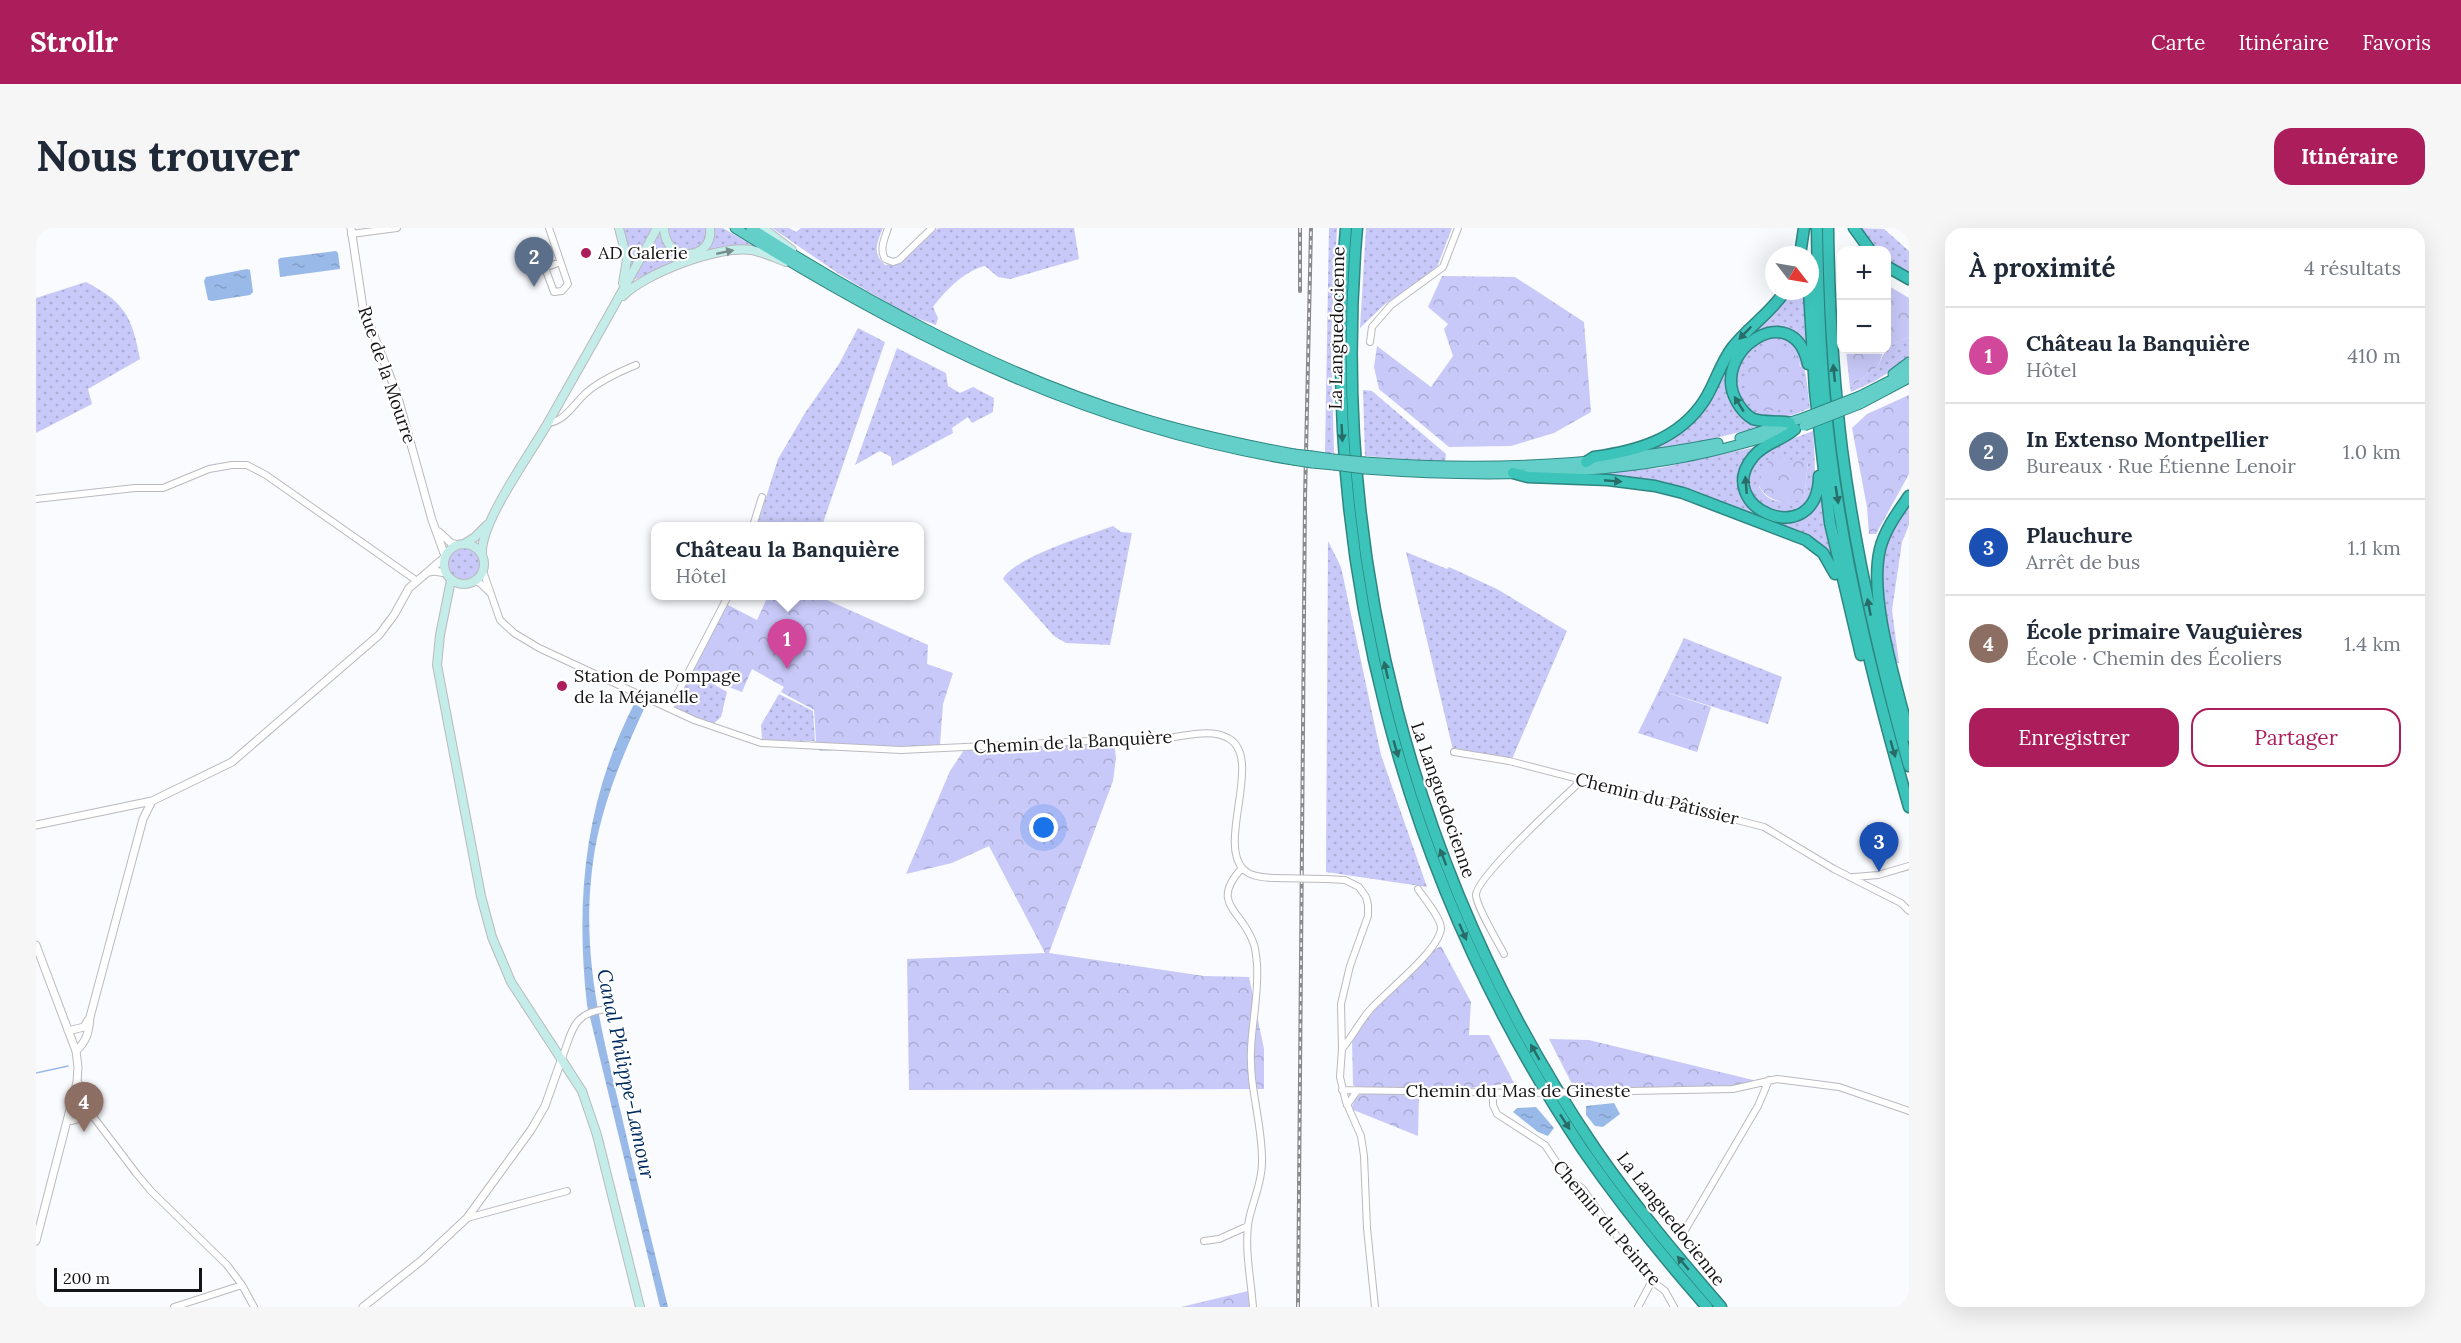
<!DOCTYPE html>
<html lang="fr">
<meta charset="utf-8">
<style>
body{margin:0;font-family:Lora,serif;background:#f6f6f7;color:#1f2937}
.controls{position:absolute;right:18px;top:18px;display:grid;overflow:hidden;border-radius:12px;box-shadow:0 6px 24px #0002}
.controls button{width:54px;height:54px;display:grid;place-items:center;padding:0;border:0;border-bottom:2px solid #e0e1e3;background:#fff;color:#1f2937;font:30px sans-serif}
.compass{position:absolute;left:1729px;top:18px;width:54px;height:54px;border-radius:50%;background:#fff;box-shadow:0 6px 24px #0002;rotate:121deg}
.scale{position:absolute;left:18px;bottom:15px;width:148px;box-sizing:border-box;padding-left:6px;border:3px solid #151517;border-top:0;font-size:16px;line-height:21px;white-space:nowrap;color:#151517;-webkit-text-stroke:4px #fff;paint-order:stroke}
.you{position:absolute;left:1008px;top:600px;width:21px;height:21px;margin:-15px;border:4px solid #fff;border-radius:50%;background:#1a73e8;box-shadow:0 0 0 9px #1a73e833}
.badge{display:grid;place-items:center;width:39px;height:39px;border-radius:50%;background:#ab1d5b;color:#fff;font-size:20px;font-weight:700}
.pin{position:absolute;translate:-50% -50px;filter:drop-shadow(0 2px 3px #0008)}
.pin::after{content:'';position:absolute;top:32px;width:21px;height:18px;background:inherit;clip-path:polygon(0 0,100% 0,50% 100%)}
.popup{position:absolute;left:615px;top:294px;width:273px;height:78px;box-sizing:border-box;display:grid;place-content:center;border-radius:12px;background:#fff;filter:drop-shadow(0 2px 4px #0005);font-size:20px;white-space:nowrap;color:#747a83}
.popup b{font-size:22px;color:#1f2937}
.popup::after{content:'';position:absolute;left:50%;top:100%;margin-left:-12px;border:12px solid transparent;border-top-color:#fff}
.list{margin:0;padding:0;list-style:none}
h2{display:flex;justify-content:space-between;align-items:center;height:78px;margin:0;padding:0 24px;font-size:26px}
h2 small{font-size:20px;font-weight:400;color:#747a83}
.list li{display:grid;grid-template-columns:39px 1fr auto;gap:18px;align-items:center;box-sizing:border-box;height:96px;padding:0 24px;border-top:2px solid #e0e1e3}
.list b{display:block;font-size:22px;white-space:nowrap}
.list p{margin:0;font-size:20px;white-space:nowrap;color:#747a83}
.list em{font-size:20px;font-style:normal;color:#747a83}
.actions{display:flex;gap:12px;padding:18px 24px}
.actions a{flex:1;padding:14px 0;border:2px solid #ab1d5b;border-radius:18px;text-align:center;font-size:21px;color:#ab1d5b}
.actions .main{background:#ab1d5b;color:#fff}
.map{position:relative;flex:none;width:1873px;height:1079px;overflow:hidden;border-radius:18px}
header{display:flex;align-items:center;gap:36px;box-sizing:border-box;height:84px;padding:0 30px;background:#ab1d5b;color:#fff}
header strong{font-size:28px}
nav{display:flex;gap:33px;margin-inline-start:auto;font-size:21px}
.intro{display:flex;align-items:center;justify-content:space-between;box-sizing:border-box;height:144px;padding:0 36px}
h1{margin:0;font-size:42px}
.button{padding:15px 27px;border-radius:18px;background:#ab1d5b;color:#fff;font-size:21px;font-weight:700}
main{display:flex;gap:36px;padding:0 36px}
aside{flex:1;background:#fff;border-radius:18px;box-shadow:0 6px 24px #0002}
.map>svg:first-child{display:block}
</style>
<header>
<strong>Strollr</strong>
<nav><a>Carte</a><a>Itinéraire</a><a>Favoris</a></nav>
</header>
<div class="intro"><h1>Nous trouver</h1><a class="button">Itinéraire</a></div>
<main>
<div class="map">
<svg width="1873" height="1079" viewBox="0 0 1873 1079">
<defs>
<pattern id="green-dots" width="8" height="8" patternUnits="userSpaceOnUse" patternTransform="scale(1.5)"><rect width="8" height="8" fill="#c8c9f8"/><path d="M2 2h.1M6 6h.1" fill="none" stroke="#abacd4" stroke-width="1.8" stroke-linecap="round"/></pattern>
<pattern id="forest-crowns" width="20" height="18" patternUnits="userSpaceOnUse" patternTransform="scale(1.5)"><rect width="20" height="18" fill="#c8c9f8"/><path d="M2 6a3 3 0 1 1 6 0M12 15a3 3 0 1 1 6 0" fill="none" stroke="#abacd4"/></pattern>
<pattern id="water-ripples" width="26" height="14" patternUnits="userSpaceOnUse" patternTransform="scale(1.5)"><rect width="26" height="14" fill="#99bae9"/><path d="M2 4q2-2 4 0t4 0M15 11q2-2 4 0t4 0" fill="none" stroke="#839fc7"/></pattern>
</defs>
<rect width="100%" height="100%" fill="#fafbfe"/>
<path fill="url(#green-dots)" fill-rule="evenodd" d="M588 0H617L593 45 594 33Z
M632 0H670L672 6 664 19 650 23C639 18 630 13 632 0Z
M678 0H687L717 18 637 36 597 52 625 3C633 34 648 32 673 20Z
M736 0H753L760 4 765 0H847C841 14 836 26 849 37L862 35 902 0H1038L1043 31 974 51 962 49 949 38C928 43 909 63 897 79L902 90 900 97 872 87 803 46Z
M1293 0H1301L1295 112 1298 225H1289Z
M1330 0H1416L1400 42 1349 76 1324 100Z
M1822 0 1848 1 1873 23V46L1851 33 1850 22H1840Z
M50 54C89 75 96 88 104 131L52 161 56 176 0 205V70Z
M1753 63H1768L1771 123 1739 102C1726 112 1704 126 1694 138 1683 152 1694 179 1706 190 1712 195 1720 196 1728 198L1659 215 1607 223 1640 207 1695 126Z
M822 100 849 114 786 298H721L742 231 769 185 803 136Z
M1740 108C1772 114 1770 154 1774 180 1765 184 1753 189 1743 190 1685 195 1688 121 1740 108ZM1754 121 1765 138 1719 176Z
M1873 109V131L1839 153 1815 164 1814 160 1842 138 1851 119Z
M861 120 910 145 912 158 924 165 937 159 958 170 957 184 936 195 932 189 916 200 917 205 856 238 855 229 844 223 819 237Z
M1327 162 1336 163 1410 226 1409 234 1329 228Z
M1777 203C1778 222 1782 254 1773 271 1769 280 1758 284 1750 287 1743 285 1732 284 1727 280 1710 267 1708 241 1725 227 1740 215 1760 210 1777 203ZM1772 234 1768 271C1748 274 1734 278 1723 259L1726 253Z
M1724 218 1706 248C1715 275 1715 289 1747 293L1786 265 1796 331 1789 322 1644 261 1519 247 1624 240Z
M1873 278V297L1866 314 1856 382 1863 435H1860C1850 393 1837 347 1855 306 1859 296 1867 287 1873 278Z
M1077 298 1085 304 1096 305 1074 417 1030 415 1018 408 967 351C978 329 1053 307 1077 298Z
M1292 313 1305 339 1345 527 1391 659 1290 644Z
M412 336a16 16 0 1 1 32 0a16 16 0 1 1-32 0Z
M1370 324 1411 341 1413 339 1461 361 1531 403 1476 531 1417 522Z
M1648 410 1746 449 1732 496 1623 462Z
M657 444 691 464 685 489 675 498 639 479Z
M743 466 777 483 779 513 726 512 725 497Z"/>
<path fill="url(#forest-crowns)" d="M1406 48 1479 49 1548 94 1555 184 1518 205 1475 218 1413 219 1343 161 1338 139 1341 118 1395 159 1417 128 1408 101 1412 96 1392 79Z
M1851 57 1873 70V109L1851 119Z
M1736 115C1742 117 1750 118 1755 122 1767 134 1771 163 1763 178L1730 184C1697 162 1704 133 1736 115Z
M1810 122H1848L1842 138 1814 160Z
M1873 167V246L1840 306H1833L1831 279 1816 200 1831 186Z
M1742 230 1772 234 1768 271C1751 277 1733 275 1723 258L1726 253 1724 246 1734 231Z
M732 368H773L791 372 892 417 891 436 917 445 907 476 904 517 784 523 775 516 780 513 778 482 745 464 748 459 716 441 706 464 655 445 690 376 721 392Z
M1623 462 1675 479 1661 524 1602 505Z
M1078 514 1080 530 1077 553 1013 725 1168 748 1213 749 1228 821V861L873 862 871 731 1009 725 953 618 916 635 870 646 914 543 928 522Z
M1405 718 1435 774 1433 807H1453L1478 855 1434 860 1433 863H1327L1317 857 1316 811 1343 776 1369 753 1390 727Z
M1513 811 1553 812 1721 853 1704 858 1538 860Z
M1327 865 1383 866 1382 908 1315 881 1320 869Z
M1212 1063 1215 1079H1145Z"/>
<path fill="url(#water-ripples)" d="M300 23 302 25 304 41 244 49 242 32 244 30Z
M211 41 214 42 217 64 214 67 176 73 172 72 168 53 170 49Z
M598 476 608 481C587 527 568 571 559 621 543 718 563 792 585 885 600 950 616 1014 632 1079H624L551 777C539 670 549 572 598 476Z
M1578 875 1584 886 1567 899 1559 898 1550 887V878Z
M1500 879 1518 900 1512 908 1502 904 1477 884 1481 880Z"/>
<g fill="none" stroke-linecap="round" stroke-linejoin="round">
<path stroke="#99bae9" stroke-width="1.5" d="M0 845 32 838"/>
<g stroke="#b9b9bf" stroke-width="8">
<path id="minor" d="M513 0 532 56 526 63 518 64 509 40 524 34
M852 0C849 10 843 20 849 31L857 34 863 32 896 0
M315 6 361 0
M1334 114 1336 99 1355 77 1407 39 1422 0
M512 195C530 193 538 175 551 164 565 152 583 144 600 137
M0 271 99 260H127L173 241 196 237H211L230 247 381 353
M717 298 726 269
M447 343 464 392 478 405 503 420 658 492 725 515 865 522 1138 509C1155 507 1176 501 1192 510 1228 529 1181 614 1207 641 1215 649 1226 649 1237 650
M438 353 444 355 454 365
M634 480 692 368
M1418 524 1473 533 1728 599 1798 641 1865 675 1873 683
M1206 640C1173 676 1206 682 1217 714 1220 720 1220 729 1221 736 1223 766 1216 793 1215 822 1213 860 1227 898 1226 935 1226 957 1215 976 1212 997 1209 1025 1215 1052 1217 1079
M1818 649 1842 647 1873 638
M1290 651 1309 652 1323 659 1330 669 1332 677V688L1314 738 1305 776 1306 821 1304 849 1310 874 1325 908 1328 928 1331 1000 1339 1079
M1468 726C1462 714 1440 678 1440 667 1440 649 1529 568 1546 552
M1306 821C1316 809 1323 795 1333 783 1348 765 1402 724 1405 701 1406 691 1387 669 1382 661
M526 830C537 801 537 784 572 781
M41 854 46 858 56 887 100 945 115 963 191 1037 206 1057 218 1079
M1306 862 1492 865
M1457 864V877L1461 886 1509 917 1531 950 1546 960 1599 1033 1616 1053 1629 1063 1638 1079
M1543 864 1697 861 1741 851 1803 859 1873 883
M1311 877 1321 863
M32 891 36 893 56 887
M431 990 531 963
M1645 1009 1722 878 1733 852
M1168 1013 1183 1011 1212 998
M138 1079 206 1057
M1602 1079 1616 1053"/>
</g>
<g stroke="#b9b9bf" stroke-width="9">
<path id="tertiary" d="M315 0 327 80 361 166 396 292 409 328
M403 304 415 315 422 317
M393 344 398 343 410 345
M0 597 116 573
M0 717 40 823 42 839 41 854 0 1013
M32 803 48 799 52 792
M40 823C51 813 53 803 54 789L107 591 116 573 196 534 343 407 358 387 373 360 408 330
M327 1079 386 1032 431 990 495 902 509 878 526 830"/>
</g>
<g stroke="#b9b9bf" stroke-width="10">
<path id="secondary" d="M583 0 591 31 587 55
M628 0C629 36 678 33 674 0
M727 0 756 22
M587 68C609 45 684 17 715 22 727 24 739 30 750 34
M408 336a20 20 0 1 1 40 0a20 20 0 1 1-40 0Z
M428 316 439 309 451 297
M446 327C443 295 496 224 513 193 549 129 586 65 621 0
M415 352 404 407 401 437 445 668 456 709 475 754 546 863 561 907 604 1079"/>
</g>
<g stroke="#2e8681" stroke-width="11">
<path id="trunk" d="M699 0C873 109 1052 199 1257 232
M715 0C836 77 965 147 1102 189 1153 205 1205 216 1258 226
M1857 146 1873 134
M1824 168 1873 143
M1824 176 1873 150
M1704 210 1767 190
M1276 228 1297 231
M1329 234C1447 243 1565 238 1682 215
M1276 235 1298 237
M1329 241C1435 249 1545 249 1649 229 1684 223 1718 212 1752 203"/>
</g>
<g stroke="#2e8681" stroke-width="13">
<path id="motorway" d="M1310 0C1283 328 1364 648 1547 922 1585 977 1627 1029 1671 1079
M1321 0C1293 325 1376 652 1560 922 1598 977 1641 1028 1685 1079
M1781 0C1782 76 1785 152 1795 227 1810 347 1840 463 1873 579
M1792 0C1793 74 1797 149 1806 222 1820 329 1844 434 1873 538
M1818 0 1834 22
M1764 27 1768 0
M1850 38 1873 51
M1773 63 1779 163 1794 295 1825 427
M1754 195C1742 192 1729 195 1717 191 1710 187 1705 181 1701 174 1672 124 1757 67 1772 136
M1759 201C1747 212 1728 215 1717 229 1675 280 1782 325 1783 248
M1550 234 1558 229C1602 223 1643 211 1668 173 1679 156 1684 136 1696 120 1712 99 1735 85 1749 63
M1477 245 1492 249 1572 252 1619 258 1647 265 1770 312 1787 325 1799 346
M1873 268C1862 284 1849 301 1844 321 1832 371 1861 457 1873 508"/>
</g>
<use href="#minor" stroke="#fff" stroke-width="6"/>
<use href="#tertiary" stroke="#fff" stroke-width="7"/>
<use href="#secondary" stroke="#c4edea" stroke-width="8"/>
<use href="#trunk" stroke="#63cfc8" stroke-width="9"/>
<use href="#motorway" stroke="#3cc3ba" stroke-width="10"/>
<g stroke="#8a8a8d" stroke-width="4">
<path id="rail" d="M1264 0V63
M1262 1079 1269 271 1275 0"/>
</g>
<use href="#rail" stroke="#fff" stroke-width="1.5" stroke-dasharray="4.5" stroke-linecap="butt"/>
<g stroke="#b9b9bf" stroke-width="8" stroke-linecap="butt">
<path id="minor-bridge" d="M1237 650 1290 651
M1492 865 1543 864"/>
</g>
<g stroke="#2e8681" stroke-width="11" stroke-linecap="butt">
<path id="trunk-bridge" d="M1767 190 1824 168
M1768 198 1824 176
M1258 226 1276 228
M1297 231 1329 234
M1257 232 1276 235
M1298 237 1329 241"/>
</g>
<use href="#minor-bridge" stroke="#fff" stroke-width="6"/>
<use href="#trunk-bridge" stroke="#63cfc8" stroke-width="9"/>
</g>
<defs><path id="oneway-solid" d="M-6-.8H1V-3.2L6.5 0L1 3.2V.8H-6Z" transform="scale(1.5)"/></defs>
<use fill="#758c8b" href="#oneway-solid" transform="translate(689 24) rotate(-12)"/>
<g fill="#286c68">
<use href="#oneway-solid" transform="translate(1709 105) rotate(134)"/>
<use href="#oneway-solid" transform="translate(1798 145) rotate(-96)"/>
<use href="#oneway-solid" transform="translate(1703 176) rotate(-122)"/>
<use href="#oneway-solid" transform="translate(1306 205) rotate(87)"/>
<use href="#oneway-solid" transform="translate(1577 253) rotate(5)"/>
<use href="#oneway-solid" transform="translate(1710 257) rotate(-95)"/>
<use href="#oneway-solid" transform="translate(1801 267) rotate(81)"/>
<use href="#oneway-solid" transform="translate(1833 379) rotate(-101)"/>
<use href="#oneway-solid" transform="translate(1350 442) rotate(-103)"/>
<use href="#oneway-solid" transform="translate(1360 521) rotate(74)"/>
<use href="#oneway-solid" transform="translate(1857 521) rotate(74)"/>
<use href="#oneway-solid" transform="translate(1407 629) rotate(-111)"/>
<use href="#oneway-solid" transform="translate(1427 704) rotate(66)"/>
<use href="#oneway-solid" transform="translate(1499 824) rotate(-120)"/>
<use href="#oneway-solid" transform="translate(1529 894) rotate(57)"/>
<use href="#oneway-solid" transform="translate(1647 1035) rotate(-130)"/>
</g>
<g fill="#ab1d5b" stroke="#fff" stroke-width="2">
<circle cx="550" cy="25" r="6"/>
<circle cx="526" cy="458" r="6"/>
</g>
<g text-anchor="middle" stroke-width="4.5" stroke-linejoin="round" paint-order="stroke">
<g font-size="18" fill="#151517" stroke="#fff" text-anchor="start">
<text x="562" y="31">AD Galerie</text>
<text x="538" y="454">Station de Pompage<tspan x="538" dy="21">de la Méjanelle</tspan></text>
</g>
<g font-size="18" fill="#151517" stroke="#fff">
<text transform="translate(1301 100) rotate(-89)" y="6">La Languedocienne</text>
<text transform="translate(351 147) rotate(71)" y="6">Rue de la Mourre</text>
<text transform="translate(1037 514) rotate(-3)" y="6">Chemin de la Banquière</text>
<text transform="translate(1621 571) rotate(14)" y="6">Chemin du Pâtissier</text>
<text transform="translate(1407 572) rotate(71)" y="6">La Languedocienne</text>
<text x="1482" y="869">Chemin du Mas de Gineste</text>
<text transform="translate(1635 991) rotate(52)" y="6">La Languedocienne</text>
<text transform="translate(1571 995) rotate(50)" y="6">Chemin du Peintre</text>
</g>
<g font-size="20" font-style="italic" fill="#002b61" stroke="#fff">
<text transform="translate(590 846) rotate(78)" y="7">Canal Philippe-Lamour</text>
</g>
</g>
</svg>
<div class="controls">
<button>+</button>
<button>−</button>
</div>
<svg class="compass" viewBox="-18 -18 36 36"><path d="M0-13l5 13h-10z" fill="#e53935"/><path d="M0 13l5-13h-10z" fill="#747a83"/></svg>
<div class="scale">200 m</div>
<div class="you"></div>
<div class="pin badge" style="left:751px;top:441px;background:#d1479c">1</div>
<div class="popup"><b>Château la Banquière</b>Hôtel</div>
<div class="pin badge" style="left:498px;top:59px;background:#5c6f8a">2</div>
<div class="pin badge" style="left:1843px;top:644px;background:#1a4fb4">3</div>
<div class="pin badge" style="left:48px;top:904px;background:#8d6e63">4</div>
</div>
<aside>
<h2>À proximité<small>4 résultats</small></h2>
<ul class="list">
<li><span class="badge" style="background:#d1479c">1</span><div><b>Château la Banquière</b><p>Hôtel</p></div><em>410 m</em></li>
<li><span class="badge" style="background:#5c6f8a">2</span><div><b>In Extenso Montpellier</b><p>Bureaux · Rue Étienne Lenoir</p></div><em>1.0 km</em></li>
<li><span class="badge" style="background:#1a4fb4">3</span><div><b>Plauchure</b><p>Arrêt de bus</p></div><em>1.1 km</em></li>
<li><span class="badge" style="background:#8d6e63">4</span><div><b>École primaire Vauguières</b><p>École · Chemin des Écoliers</p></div><em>1.4 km</em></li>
</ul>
<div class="actions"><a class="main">Enregistrer</a><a>Partager</a></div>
</aside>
</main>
